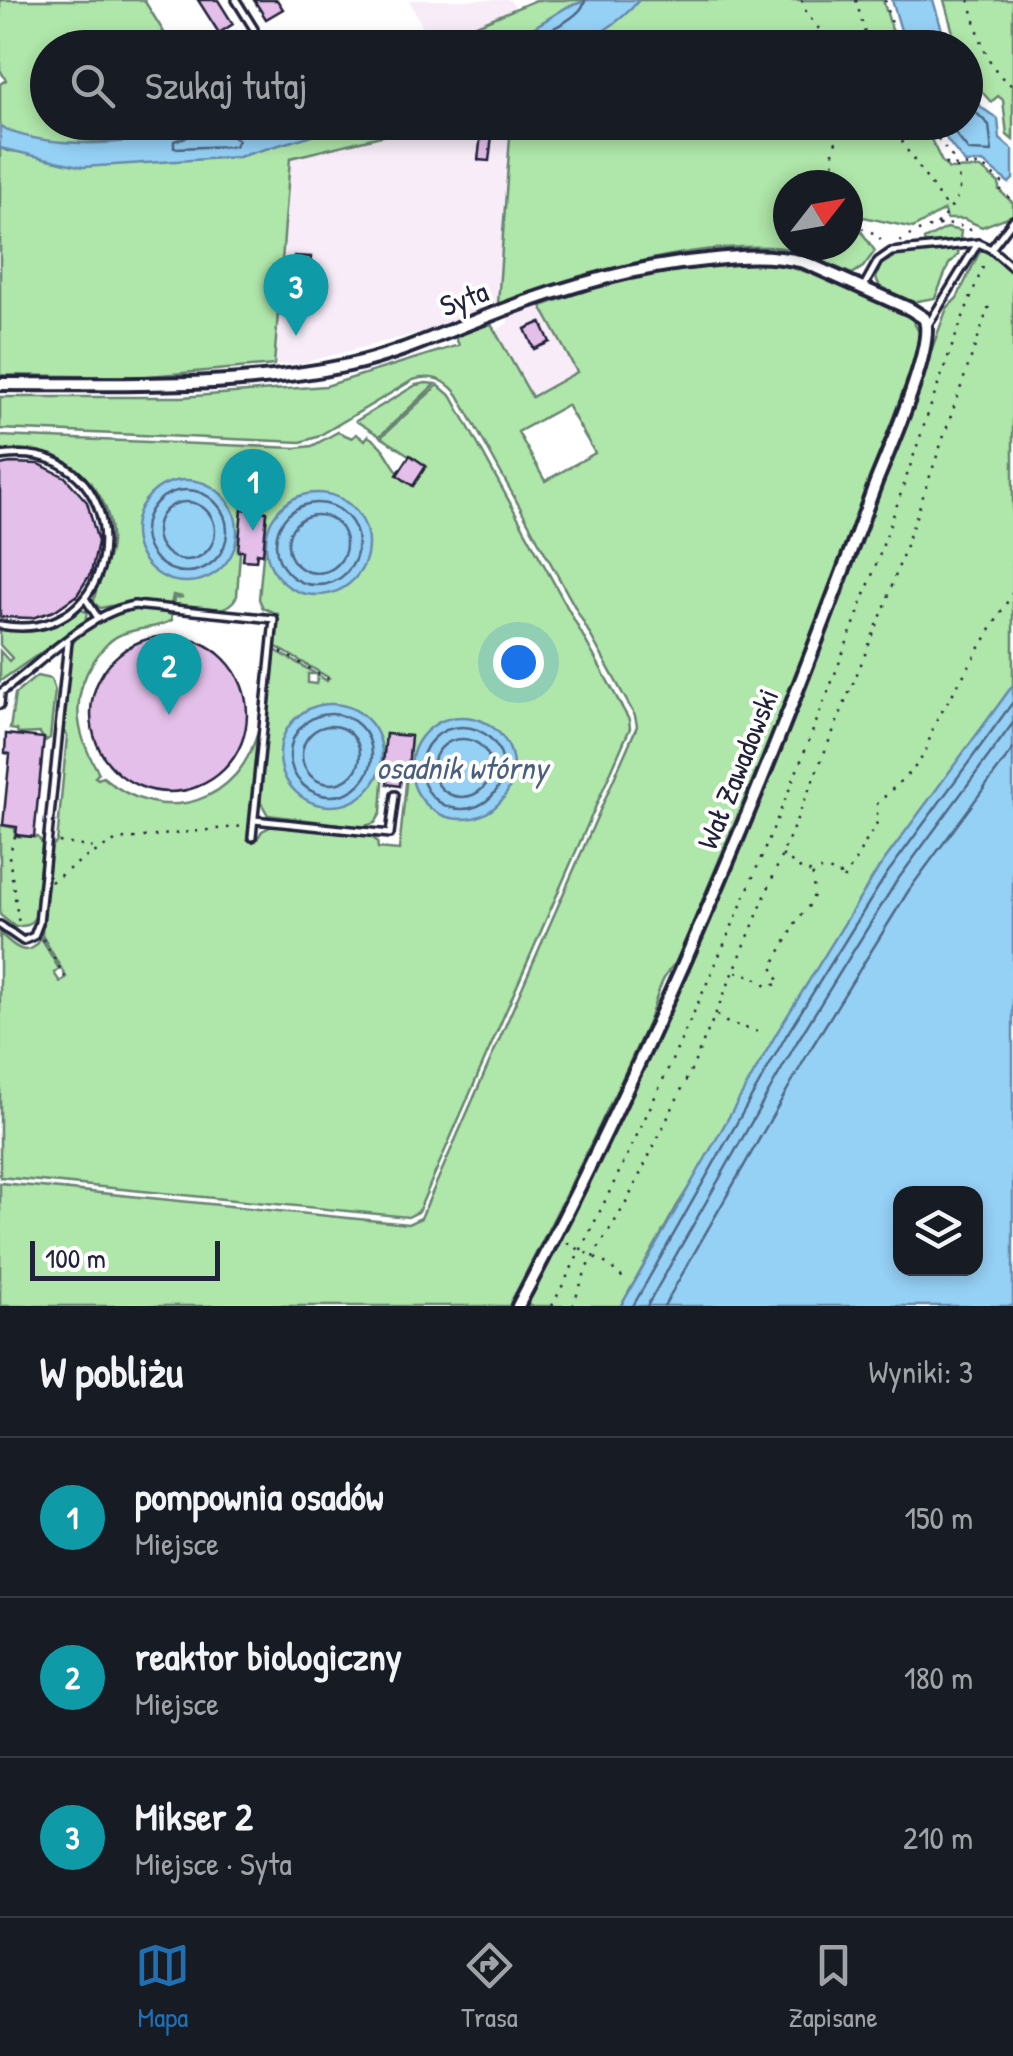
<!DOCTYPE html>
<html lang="pl">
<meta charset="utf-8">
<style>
body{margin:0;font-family:"Patrick Hand",sans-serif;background:#242831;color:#f1f3f6}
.controls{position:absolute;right:30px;bottom:30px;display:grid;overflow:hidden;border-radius:20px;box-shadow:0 5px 15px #0003}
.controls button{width:90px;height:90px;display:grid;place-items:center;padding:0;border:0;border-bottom:2px solid #363941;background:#171b24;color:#f1f3f6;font:50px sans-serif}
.compass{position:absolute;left:773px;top:170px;width:90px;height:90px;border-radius:50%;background:#171b24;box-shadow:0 5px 15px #0003;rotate:59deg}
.scale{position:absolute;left:30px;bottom:25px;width:190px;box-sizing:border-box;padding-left:10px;border:5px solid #22223b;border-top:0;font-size:28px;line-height:35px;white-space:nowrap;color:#22223b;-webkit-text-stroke:8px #fff;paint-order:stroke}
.you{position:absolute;left:518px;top:662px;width:35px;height:35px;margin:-25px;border:8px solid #fff;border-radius:50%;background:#1a73e8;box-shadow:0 0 0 15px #1a73e833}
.badge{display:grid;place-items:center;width:65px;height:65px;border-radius:50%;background:#1f6fb2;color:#fff;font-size:32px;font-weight:700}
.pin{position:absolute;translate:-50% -82px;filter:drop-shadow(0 2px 5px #0008)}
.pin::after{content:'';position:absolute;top:52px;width:35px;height:30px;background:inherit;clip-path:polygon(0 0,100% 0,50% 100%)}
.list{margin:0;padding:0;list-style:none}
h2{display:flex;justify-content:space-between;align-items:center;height:130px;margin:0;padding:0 40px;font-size:42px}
h2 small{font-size:32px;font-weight:400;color:#9ea1a6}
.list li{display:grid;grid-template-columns:65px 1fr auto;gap:30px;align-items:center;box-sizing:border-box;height:160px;padding:0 40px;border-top:2px solid #363941}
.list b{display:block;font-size:38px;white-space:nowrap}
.list p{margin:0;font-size:32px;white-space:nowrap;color:#9ea1a6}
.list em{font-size:32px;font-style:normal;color:#9ea1a6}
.icon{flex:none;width:55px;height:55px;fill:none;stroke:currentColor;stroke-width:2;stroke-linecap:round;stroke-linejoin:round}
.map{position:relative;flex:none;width:1013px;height:1306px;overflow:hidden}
.search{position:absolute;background:#171b24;box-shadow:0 5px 15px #0003;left:30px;right:30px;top:30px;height:110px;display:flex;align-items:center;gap:25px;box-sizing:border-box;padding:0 35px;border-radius:55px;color:#9ea1a6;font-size:38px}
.sheet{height:610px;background:#171b24}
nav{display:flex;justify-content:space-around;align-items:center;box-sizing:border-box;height:140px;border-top:2px solid #363941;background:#171b24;font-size:28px;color:#9ea1a6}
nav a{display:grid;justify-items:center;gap:5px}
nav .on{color:#1f6fb2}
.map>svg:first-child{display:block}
</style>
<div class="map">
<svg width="1013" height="1306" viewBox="0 0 1013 1306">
<rect width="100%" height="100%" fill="#fff"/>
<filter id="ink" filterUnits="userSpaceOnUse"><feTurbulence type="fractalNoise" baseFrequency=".01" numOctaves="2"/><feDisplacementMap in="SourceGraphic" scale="20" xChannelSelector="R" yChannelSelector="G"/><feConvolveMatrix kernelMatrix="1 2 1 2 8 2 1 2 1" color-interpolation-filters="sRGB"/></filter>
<g filter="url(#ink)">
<path fill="#f7ecf8" d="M409 0H510L517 10 431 44Z
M435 123H511L498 304 422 332 302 363 274 365 290 158Z
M541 306 577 373 532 397 496 330 507 324 509 316Z"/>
<path fill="#afe6a9" stroke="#688472" stroke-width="2.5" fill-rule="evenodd" d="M0 0H144L173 47 48 48V122H218L220 125C154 129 62 163 0 126V84L6 80 0 70Z
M536 0H614L518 47 433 48 431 44Z
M631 0H883L897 47 567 48 601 31Z
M944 0H1013V140L1007 135 1003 100 998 96 991 102C974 84 966 72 966 48L957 47Z
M353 123H435L290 158 274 365 138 377 0 375V148L8 151 238 157Z
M511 123H923L942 162 949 169 981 168 999 183V190L1013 203V215L982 227 964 219H946L944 210 913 228 864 217 856 224 875 251 863 267 852 274C826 263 800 248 772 247 678 243 588 275 501 304H498ZM788 185H848V245H788Z
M947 228 961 231 958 255 949 264 935 298 912 302 880 287 876 278 881 264 897 256 927 251 924 240Z
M984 250 1013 272V685L954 767 677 1206 621 1306H526C696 987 822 646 947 308L957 298 980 251Z
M757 263C811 265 861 294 910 316L919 332 917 354 788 696 676 963C659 976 656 1005 647 1025 604 1120 557 1213 509 1306H0V1183L408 1224 421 1218 637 726 635 716 458 395C446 379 432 374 413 380L317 437 301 442 0 429V397H182L326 386 459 345 455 336 491 324 532 397 577 372 541 306 612 281 673 270ZM567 405 595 453 545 481 518 432Z
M426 383 435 384 380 436 356 421 416 385Z
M438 385 452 397 629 720 630 728 418 1212 408 1217 0 1177V933C13 946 29 961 41 938L59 969 54 973 60 982 66 977 42 935 50 848 57 842 67 736 62 729 70 648C88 615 138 601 171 615L172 620C159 629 136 627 120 635 108 640 100 652 93 662 69 700 77 737 99 773L95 777 98 779 103 777C162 828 241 805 259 727L249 840 256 841 262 831 272 826 370 836 377 841 378 848 399 850 411 737 386 734 381 813 375 823 362 827 268 815 260 801 275 650 316 674H308V683L316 684 318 675 327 681 329 678 275 646 278 614 263 608 259 599 267 512 243 509 237 596C225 619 194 607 173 605L174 598 183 597 173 595 171 605 131 602 100 608 94 603C93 586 110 564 111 543 114 483 57 441 0 451V436L296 448 312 446 338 432 352 438 356 434 365 440 368 436C392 450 388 469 413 485L426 466 381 437Z
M79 609 87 612 85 622 0 681V651L9 661 12 658 0 645V629C29 634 56 628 79 609Z
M37 676 51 679 55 691 50 738 45 741 40 733 18 734 17 730 10 729 15 694Z
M0 825 15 828V836L38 837 42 843 35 918 28 925 15 927 0 915Z"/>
<path fill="#95d0f5" stroke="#678aab" stroke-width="2.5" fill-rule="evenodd" d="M588 0H639C623 20 590 43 565 48 536 52 503 48 475 47L528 31 567 7Z
M892 0H933L947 47H906Z
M966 86 982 108 998 119 1000 139 1013 150V179L1009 183 983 162 965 163 934 123 966 122Z
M268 122 353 123 238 157 83 167 0 148V126C35 147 113 146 153 137 163 134 173 129 183 128 212 124 240 131 268 122Z
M135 531a51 51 0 1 1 102 0a51 51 0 1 1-102 0Z
M266 544a51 51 0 1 1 102 0a51 51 0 1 1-102 0Z
M1013 685V1306H621L778 1031 878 869ZM900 1194H976V1268H900Z
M280 755a51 51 0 1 1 102 0a51 51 0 1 1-102 0Z
M411 768a51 51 0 1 1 102 0a51 51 0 1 1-102 0Z"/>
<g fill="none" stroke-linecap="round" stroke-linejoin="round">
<path stroke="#506885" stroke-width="2.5" d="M501 48C522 42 582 22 585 0
M198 122 195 134 174 141V148L235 146 238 140 228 132 226 122
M946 122 969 151 992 152 989 125 966 103
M145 531a41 41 0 1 1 82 0a41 41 0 1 1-82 0Z
M157 531a29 29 0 1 1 58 0a29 29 0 1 1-58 0Z
M276 544a41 41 0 1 1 82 0a41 41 0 1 1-82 0Z
M288 544a29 29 0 1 1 58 0a29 29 0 1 1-58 0Z
M290 755a41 41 0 1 1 82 0a41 41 0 1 1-82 0Z
M302 755a29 29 0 1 1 58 0a29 29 0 1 1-58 0Z
M421 768a41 41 0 1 1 82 0a41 41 0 1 1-82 0Z
M433 768a29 29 0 1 1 58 0a29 29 0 1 1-58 0Z
M633 1306 786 1036 886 875 1013 702
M647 1306 797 1042 896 882 1013 723
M664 1306 810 1050 909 890 1013 749"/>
</g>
<path fill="#e4bfe9" stroke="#22223b" stroke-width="2.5" d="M198 0H218L233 24 219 33Z
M254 0H277L283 9 266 19Z
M482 126 493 127 489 161 478 160Z
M294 256 311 257 306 309 295 308V301H289Z
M541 322 550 342 534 349 525 329Z
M410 455 426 466 413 486 397 475Z
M10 463 39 464 65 477 87 502 98 542 91 573 77 595 54 611 32 618 0 617V465Z
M242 509 267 512 263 554 257 553 256 561 243 560 244 551H238Z
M91 714a78 78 0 1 1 156 0a78 78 0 1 1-156 0Z
M6 734 44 738 34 837 16 835 17 827 3 825 10 754 5 753Z
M386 734 411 736 407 778 401 777 400 786 387 784 388 776 382 775Z"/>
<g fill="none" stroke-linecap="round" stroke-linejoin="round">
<g stroke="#22223b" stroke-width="12">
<path id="service" d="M236 0 254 29
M991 249 1013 220
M863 288 878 261 891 252 978 243 991 249 1013 268
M928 325 978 243
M0 456C140 435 137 649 0 625
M85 598 98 618
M0 693C38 666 87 613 134 605L274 619 252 837
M0 705 1 694
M254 820 390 834 395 795
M0 925 23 941 34 936 39 923 68 642"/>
</g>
<g stroke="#22223b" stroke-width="18">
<path id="minor" d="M0 384C115 384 236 389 349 365 399 354 445 332 493 314 562 287 632 267 706 260 739 256 771 254 804 262L910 309 924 318C937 342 888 452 876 482 773 763 659 1042 518 1306"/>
</g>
<path stroke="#22223b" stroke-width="2.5" stroke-dasharray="2.5 8" stroke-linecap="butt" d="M802 0C805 19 824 29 831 48
M856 0 869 48
M885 0 899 48
M969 0C978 29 985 70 1013 86
M893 122 905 147 948 210
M925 122 952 157 945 163
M945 163 948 166 981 165 1005 185 1001 190 1013 201
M834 185 833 148 845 122
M848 212 865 231 874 233 886 244
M937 225C956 200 963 201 957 167
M900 242C920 226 954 217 975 233
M281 652 328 679
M15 836 9 856 19 925
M59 842 100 849
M782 855 799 868 812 873
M51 882 83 859 117 840 245 826
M43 939 65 977
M736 972 753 976 768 987 780 983 772 967C779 952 789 938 795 924 799 915 809 909 813 898 815 891 812 881 813 874L823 869 839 873 843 881 878 821 876 805 916 766 925 753 934 725 1013 592
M717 1015 726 1022 761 1033
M567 1243 607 1264 628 1282
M552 1306C669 1080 771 846 860 608 904 492 938 373 986 260
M573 1306 587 1267 626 1203 692 1068 734 971 885 606 990 303"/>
<use href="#service" stroke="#fff" stroke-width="5"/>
<use href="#minor" stroke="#fff" stroke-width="10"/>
</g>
</g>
<g text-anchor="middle" stroke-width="8" stroke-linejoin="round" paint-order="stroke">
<g font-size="30" fill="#22223b" stroke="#fff">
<text transform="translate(464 299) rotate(-21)" y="10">Syta</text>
<text transform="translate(738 769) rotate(-68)" y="10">Wał Zawadowski</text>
</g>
<g font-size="32" font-style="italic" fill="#4a5f7c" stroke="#fff">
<text x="462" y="779">osadnik wtórny</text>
</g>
</g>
</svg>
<div class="controls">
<button><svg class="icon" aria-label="layers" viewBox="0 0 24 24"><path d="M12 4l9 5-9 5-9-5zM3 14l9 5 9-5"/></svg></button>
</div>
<svg class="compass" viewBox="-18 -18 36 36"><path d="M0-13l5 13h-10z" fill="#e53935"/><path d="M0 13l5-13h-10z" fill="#9ea1a6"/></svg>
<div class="scale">100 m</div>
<div class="you"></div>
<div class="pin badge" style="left:253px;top:531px;background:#0f9aa8">1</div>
<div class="pin badge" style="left:169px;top:715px;background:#0f9aa8">2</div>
<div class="pin badge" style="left:296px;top:336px;background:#0f9aa8">3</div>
<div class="search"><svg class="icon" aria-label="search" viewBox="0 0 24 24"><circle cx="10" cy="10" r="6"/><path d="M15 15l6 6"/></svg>Szukaj tutaj</div>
</div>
<section class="sheet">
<h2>W pobliżu<small>Wyniki: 3</small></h2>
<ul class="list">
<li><span class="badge" style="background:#0f9aa8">1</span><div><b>pompownia osadów</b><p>Miejsce</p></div><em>150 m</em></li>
<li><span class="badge" style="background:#0f9aa8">2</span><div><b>reaktor biologiczny</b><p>Miejsce</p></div><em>180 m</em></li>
<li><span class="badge" style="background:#0f9aa8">3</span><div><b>Mikser 2</b><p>Miejsce · Syta</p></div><em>210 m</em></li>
</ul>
</section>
<nav>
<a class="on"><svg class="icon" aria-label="map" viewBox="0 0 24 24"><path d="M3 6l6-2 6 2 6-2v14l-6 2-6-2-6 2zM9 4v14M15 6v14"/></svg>Mapa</a>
<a><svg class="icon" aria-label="directions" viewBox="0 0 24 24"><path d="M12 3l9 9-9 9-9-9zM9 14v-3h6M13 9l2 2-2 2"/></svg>Trasa</a>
<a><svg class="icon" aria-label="saved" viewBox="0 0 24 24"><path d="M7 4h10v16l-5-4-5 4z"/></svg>Zapisane</a>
</nav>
